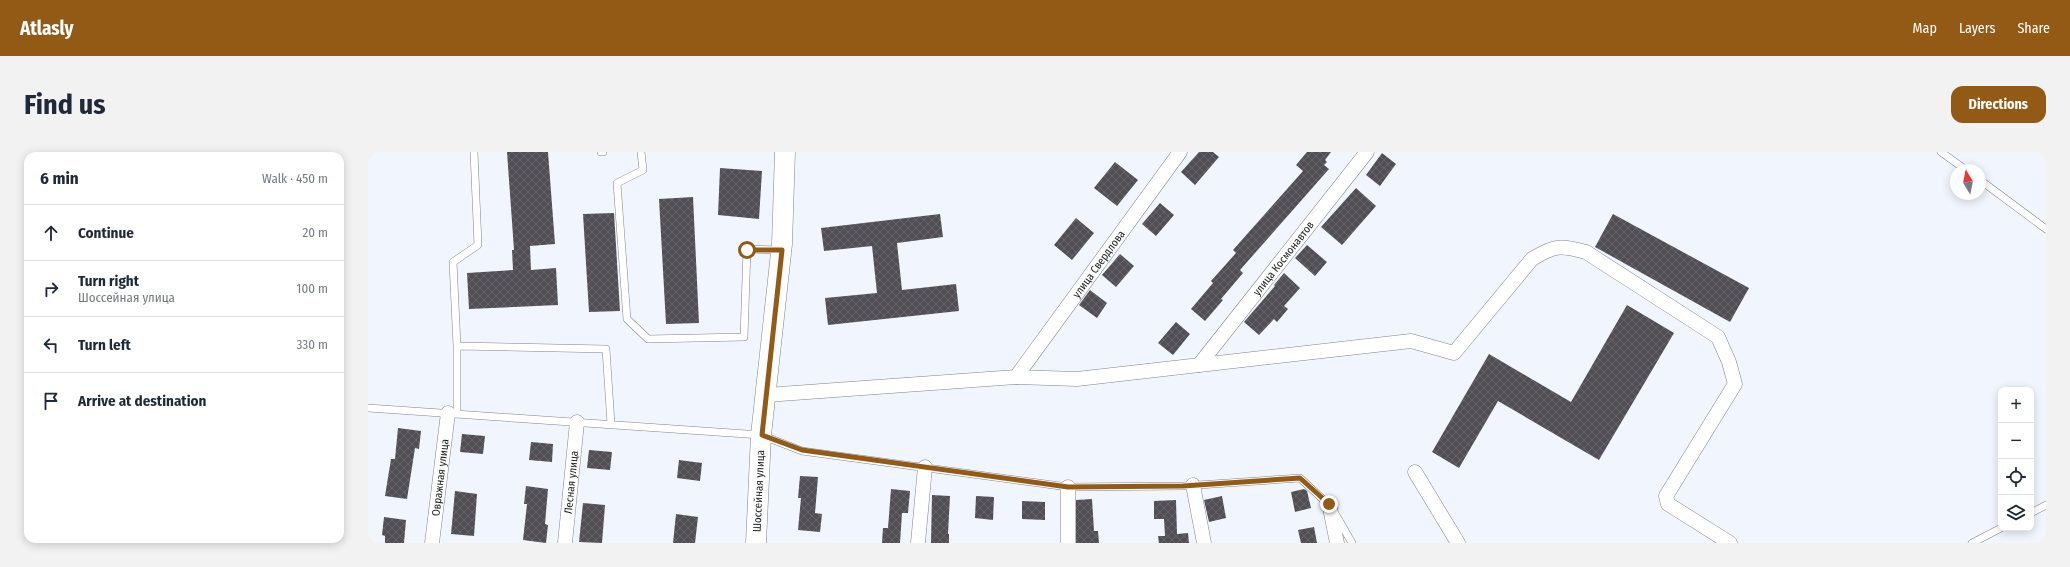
<!DOCTYPE html>
<meta charset="utf-8">
<style>
body{margin:0;font-family:"Fira Sans Condensed",sans-serif;background:#f2f2f3;color:#1f2937}
.controls{position:absolute;right:12px;bottom:12px;display:grid;overflow:hidden;border-radius:8px;box-shadow:0 2px 10px #0003}
.controls button{width:36px;height:36px;display:grid;place-items:center;padding:0;border:0;border-bottom:1px solid #e0e1e3;background:#fff;color:#1f2937;font:20px sans-serif}
.compass{position:absolute;left:1582px;top:12px;width:36px;height:36px;border-radius:50%;background:#fff;box-shadow:0 2px 10px #0003;rotate:350deg}
.stop{position:absolute;width:12px;height:12px;margin:-9px;border:3px solid #935a15;border-radius:50%;background:#fff}
.stop.end{background:#935a15;border-color:#fff;box-shadow:0 1px 4px #0008}
.list{margin:0;padding:0;list-style:none}
h2{display:flex;justify-content:space-between;align-items:center;height:52px;margin:0;padding:0 16px;font-size:17px}
h2 small{font-size:13px;font-weight:400;color:#747a83}
.list li{display:grid;grid-template-columns:26px 1fr auto;gap:12px;align-items:center;box-sizing:border-box;height:56px;padding:0 16px;border-top:1px solid #e0e1e3}
.list b{display:block;font-size:15px;white-space:nowrap}
.list p{margin:0;font-size:13px;white-space:nowrap;color:#747a83}
.list em{font-size:13px;font-style:normal;color:#747a83}
.icon{flex:none;width:22px;height:22px;fill:none;stroke:currentColor;stroke-width:2;stroke-linecap:round;stroke-linejoin:round}
.map{position:relative;flex:none;width:1678px;height:391px;overflow:hidden;border-radius:12px}
header{display:flex;align-items:center;gap:24px;box-sizing:border-box;height:56px;padding:0 20px;background:#935a15;color:#fff}
header strong{font-size:19px}
nav{display:flex;gap:22px;margin-inline-start:auto;font-size:14px}
.intro{display:flex;align-items:center;justify-content:space-between;box-sizing:border-box;height:96px;padding:0 24px}
h1{margin:0;font-size:28px}
.button{padding:10px 18px;border-radius:12px;background:#935a15;color:#fff;font-size:14px;font-weight:700}
main{display:flex;gap:24px;padding:0 24px}
aside{flex:1;background:#fff;border-radius:12px;box-shadow:0 2px 10px #0003}
.map>svg:first-child{display:block}
</style>
<header>
<strong>Atlasly</strong>
<nav><a>Map</a><a>Layers</a><a>Share</a></nav>
</header>
<div class="intro"><h1>Find us</h1><a class="button">Directions</a></div>
<main>
<aside>
<h2>6 min<small>Walk · 450 m</small></h2>
<ul class="list">
<li><svg class="icon" aria-label="ahead" viewBox="0 0 24 24"><path d="M12 20V5M6 11l6-6 6 6"/></svg><div><b>Continue</b></div><em>20 m</em></li>
<li><svg class="icon" aria-label="right" viewBox="0 0 24 24"><path d="M7 20v-9h11M14 6l5 5-5 5"/></svg><div><b>Turn right</b><p>Шоссейная улица</p></div><em>100 m</em></li>
<li><svg class="icon" aria-label="left" viewBox="0 0 24 24"><path d="M17 20v-9H6M10 6l-5 5 5 5"/></svg><div><b>Turn left</b></div><em>330 m</em></li>
<li><svg class="icon" aria-label="arrive" viewBox="0 0 24 24"><path d="M6 21V4h12l-3 4 3 4H6"/></svg><div><b>Arrive at destination</b></div></li>
</ul>
</aside>
<div class="map">
<svg width="1678" height="391" viewBox="0 0 1678 391">
<defs>
<pattern id="building-cross-hatch" width="8" height="8" patternUnits="userSpaceOnUse"><rect width="8" height="8" fill="#514f55"/><path d="M0 0l8 8M0 8l8-8" fill="none" stroke="#666569"/></pattern>
</defs>
<rect width="100%" height="100%" fill="#f1f6fe"/>
<path fill="url(#building-cross-hatch)" d="M139 0H180L187 92 162 94 163 118 188 116 190 153 101 157 99 121 145 118 144 98H146Z
M831 0H845L851 5 827 33 813 20Z
M939 0H963L957 8 959 10 956 13 961 17 872 118 875 121 853 147 855 148 837 169 823 157 845 131 843 129 868 101 865 98 935 19 928 13Z
M1014 1 1028 12 1012 34 998 23Z
M747 10 770 28 749 54 726 36Z
M352 16 394 19 391 67 350 63Z
M988 36 1008 54 974 93 953 75Z
M325 45 331 171 298 172 291 47Z
M792 51 806 63 788 84 774 72Z
M246 61 252 159 221 160 215 62Z
M572 62 575 85 529 91 534 138 588 132 591 159 460 173 457 146 509 141 504 94 456 99 453 76Z
M1245 62 1381 136 1362 170 1227 95Z
M708 66 726 81 704 108 686 93Z
M939 93 959 110 947 124 927 106Z
M752 102 766 114 748 135 734 123Z
M916 121 932 136 916 154 920 157 909 170 906 167 891 183 876 170 907 134 906 133Z
M722 138 739 151 729 166 711 153Z
M1259 153 1306 181 1231 308 1130 249 1091 316 1064 300 1121 202 1203 250Z
M808 170 822 182 805 203 790 191Z
M30 276 53 279 51 297 47 296 39 347 17 344 23 307H27Z
M94 282 117 284 115 302 92 300Z
M163 290 185 292 184 310 161 308Z
M221 298 244 300 242 318 219 316Z
M311 308 334 311 332 329 309 326Z
M432 324 450 325 447 361 454 362 452 380 430 378 433 346H430Z
M158 334 180 337 177 372 180 373 178 391 155 388 159 352H156Z
M523 337 542 339 540 361H534L532 391H514L515 376H520Z
M936 337 939 339 943 356 927 360 923 340Z
M87 339 109 342 106 384 83 382Z
M564 343 582 344 580 382H581V391H563Z
M608 344 626 345 625 368 607 366Z
M854 344 858 366 841 370 836 348Z
M724 347 726 379H730L731 391H708V348Z
M808 348 809 382 820 381 821 391H791L790 384H797L796 367H786V349Z
M654 349 677 350V368L654 367Z
M215 351 237 353 234 391 211 390Z
M308 362 330 365 327 391H305Z
M16 365 38 368 36 391H17V384L14 383Z
M946 375 949 391H933L930 378Z"/>
<g fill="none" stroke-linecap="round" stroke-linejoin="round">
<g stroke="#7f838a" stroke-width="8">
<path id="lane" d="M233 0H235
M273 0 275 18 249 31 259 167 280 187 376 185 379 97 411 98
M1573 0 1598 18
M1612 28 1678 77
M89 194 85 110 110 93 106 0
M0 256 393 283 434 299 700 335 815 334 932 326 961 353
M89 261V194L238 197 243 272
M1663 361 1678 353
M968 363 984 391
M1604 391 1633 376"/>
</g>
<g stroke="#7f838a" stroke-width="15">
<g id="street">
<path id="s1" d="M831 213 999 0"/>
<path id="s2" d="M648 225 812 0"/>
<path d="M398 243 648 225 709 227 1043 189 1086 201 1164 107C1187 93 1193 93 1218 100L1350 185 1361 210 1367 232 1298 344 1300 352 1362 391"/>
<path d="M1047 320 1090 391"/>
<path d="M825 333 836 391"/>
<path d="M961 351 969 391"/>
<path id="s3" d="M64 391 80 261"/>
<path id="s4" d="M197 391 209 270"/>
<path d="M550 391 557 315"/>
<path d="M700 391V335"/>
</g>
</g>
<g stroke="#7f838a" stroke-width="21">
<g id="secondary">
<path id="s5" d="M388 391 393 283 414 92 417 0"/>
</g>
</g>
<use href="#lane" stroke="#fff" stroke-width="7"/>
<use href="#street" stroke="#fff" stroke-width="14"/>
<use href="#secondary" stroke="#fff" stroke-width="20"/>
</g>
<g fill="none" stroke-linecap="round" stroke-linejoin="round">
<path stroke="#935a15" stroke-width="5" d="M379 98H414L394 283 434 298 700 335 815 334 932 326 961 352"/>
</g>
<g text-anchor="middle" stroke-width="4" stroke-linejoin="round" paint-order="stroke">
<g font-size="11" fill="#191b1d" stroke="#fff">
<text dy="4" stroke="none"><textPath href="#s1" startOffset="136">улица Космонавтов</textPath></text>
<text dy="4" stroke="none"><textPath href="#s2" startOffset="140">улица Свердлова</textPath></text>
<text dy="4" stroke="none"><textPath href="#s3" startOffset="66">Овражная улица</textPath></text>
<text dy="4" stroke="none"><textPath href="#s4" startOffset="61">Лесная улица</textPath></text>
<text dy="4" stroke="none"><textPath href="#s5" startOffset="52">Шоссейная улица</textPath></text>
</g>
</g>
</svg>
<div class="controls">
<button>+</button>
<button>−</button>
<button><svg class="icon" aria-label="locate" viewBox="0 0 24 24"><circle cx="12" cy="12" r="6"/><path d="M12 2v4M12 18v4M2 12h4M18 12h4"/></svg></button>
<button><svg class="icon" aria-label="layers" viewBox="0 0 24 24"><path d="M12 4l9 5-9 5-9-5zM3 14l9 5 9-5"/></svg></button>
</div>
<svg class="compass" viewBox="-18 -18 36 36"><path d="M0-13l5 13h-10z" fill="#e53935"/><path d="M0 13l5-13h-10z" fill="#747a83"/></svg>
<div class="stop" style="left:379px;top:98px"></div>
<div class="stop end" style="left:961px;top:352px"></div>
</div>
</main>
